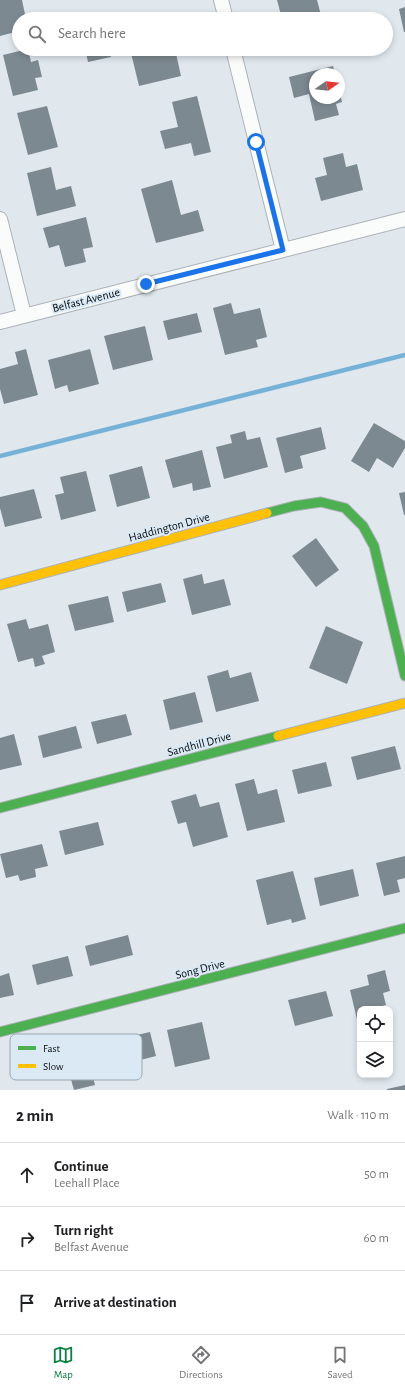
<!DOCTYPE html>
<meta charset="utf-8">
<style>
body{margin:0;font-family:"Alegreya Sans",sans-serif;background:#f6f6f6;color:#202124}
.controls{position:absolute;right:12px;bottom:12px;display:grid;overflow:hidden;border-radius:8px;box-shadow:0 2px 6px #0003}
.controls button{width:36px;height:36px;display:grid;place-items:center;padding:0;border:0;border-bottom:1px solid #e0e0e0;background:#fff;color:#202124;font:20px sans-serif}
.compass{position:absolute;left:309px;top:68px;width:36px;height:36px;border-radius:50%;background:#fff;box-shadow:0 2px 6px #0003;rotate:76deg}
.stop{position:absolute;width:12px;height:12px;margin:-9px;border:3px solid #1a73e8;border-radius:50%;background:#fff}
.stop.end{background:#1a73e8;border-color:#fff;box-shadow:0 1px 4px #0008}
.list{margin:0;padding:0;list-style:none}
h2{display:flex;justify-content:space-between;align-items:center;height:52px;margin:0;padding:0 16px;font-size:17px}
h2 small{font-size:13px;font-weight:400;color:#757577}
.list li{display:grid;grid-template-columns:26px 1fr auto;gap:12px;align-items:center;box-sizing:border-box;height:64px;padding:0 16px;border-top:1px solid #e0e0e0}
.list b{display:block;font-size:15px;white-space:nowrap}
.list p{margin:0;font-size:13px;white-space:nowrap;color:#757577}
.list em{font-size:13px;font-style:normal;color:#757577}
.icon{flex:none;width:22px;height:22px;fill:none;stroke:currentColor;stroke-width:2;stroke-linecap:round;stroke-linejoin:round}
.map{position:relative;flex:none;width:405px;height:1090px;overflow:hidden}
.search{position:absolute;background:#fff;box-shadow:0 2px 6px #0003;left:12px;right:12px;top:12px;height:44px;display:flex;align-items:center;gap:10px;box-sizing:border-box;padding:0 14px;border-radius:22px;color:#757577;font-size:15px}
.sheet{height:244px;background:#fff}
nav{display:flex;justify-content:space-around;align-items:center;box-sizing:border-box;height:56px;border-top:1px solid #e0e0e0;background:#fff;font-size:11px;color:#757577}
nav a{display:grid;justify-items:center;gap:2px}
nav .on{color:#0b8043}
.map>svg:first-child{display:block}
</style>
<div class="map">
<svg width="405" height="1090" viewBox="0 0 405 1090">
<rect width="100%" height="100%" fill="#e0e8ee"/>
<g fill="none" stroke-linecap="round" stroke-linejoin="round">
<path stroke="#75b2d6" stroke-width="4.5" d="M0 456 405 355"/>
</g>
<path fill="#7d8991" d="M0 0H22L26 19H19V31L0 36Z
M277 0H317L322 19H282Z
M405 7V32H404L399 9Z
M28 49 31 62 38 60 42 77 35 78 38 90 13 96 3 55Z
M85 49H109L111 57 88 62Z
M130 49H175L181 76 139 86Z
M333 66 335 74H315V98H339L340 93 342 102 336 104 339 115 315 121 309 94 294 98 289 77Z
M197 96 211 152 194 156 191 143 165 149 160 131 178 127 172 102Z
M47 106 58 147 28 155 17 113Z
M343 153 346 167 357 164 363 190 321 201 315 178 327 175 323 158Z
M51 167 56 190 71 186 76 206 37 216 27 173Z
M172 180 181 215 198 210 204 231 156 243 141 189Z
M86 217 93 247 83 249 86 262 65 267 59 245 49 248 43 228Z
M231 303 234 314 260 308 267 337 256 340 258 347 225 355 213 308Z
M197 313 202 332 168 340 163 321Z
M145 326 153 360 113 370 104 336Z
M26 349 38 395 4 404 0 389V369L18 364 15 352Z
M90 349 99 384 69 392 67 385 55 389 48 360Z
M374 423 405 441V448L393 468 377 458 369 472 351 461Z
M321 427 326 449 300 456 303 468 285 473 276 438Z
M245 431 247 440 260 437 268 467 224 479 216 447 232 443 230 435Z
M202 450 211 487 193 491 192 483 173 488 165 460Z
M142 466 150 498 117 507 109 475Z
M86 471 96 511 61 520 55 495 64 493 60 477Z
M34 489 42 518 5 527 0 508V497Z
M405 492V515H404L399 493Z
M316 538 339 570 316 587 292 556Z
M202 574 204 584 224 579 231 605 192 615 183 579Z
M161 583 166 602 127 612 122 592Z
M108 596 114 622 75 631 68 605Z
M26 619 29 629 48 624 55 652 42 656 45 664 35 667 33 658 18 662 7 624Z
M326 626 363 642 347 684 309 668Z
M228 670 230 678 251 672 259 701 216 712 207 676Z
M195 692 203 722 170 730 163 700Z
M126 714 132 735 97 744 91 722Z
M76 726 82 748 43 758 38 736Z
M14 734 22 765 0 770V738Z
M395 746 401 769 357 780 351 757Z
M326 762 332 786 298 794 292 770Z
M254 779 258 794 277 789 285 822 247 831 235 784Z
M196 794 200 807 219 802 228 837 193 847 186 822 178 824 171 801Z
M98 822 104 845 65 855 59 831Z
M42 844 48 866 35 869 36 877 20 881 18 875 6 878 0 854Z
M405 856V878L397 880 400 892 384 896 376 863Z
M353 869 359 896 320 906 314 878Z
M293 871 306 919 292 923 291 919 267 925 256 880Z
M128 935 133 955 90 966 85 946Z
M68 956 73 976 37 985 32 965Z
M385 970 390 991 383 993 386 1005 378 1007V1009H360L359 1028 350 990 369 985 367 975Z
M9 973 14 995 0 998V976Z
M326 991 333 1016 295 1026 288 1000Z
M202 1022 210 1059 175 1067 167 1030Z
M150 1032 156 1056 121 1065 115 1040Z
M97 1047 103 1070 92 1073 95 1085 74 1090 70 1076 56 1080 50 1058Z
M405 1085V1090H387V1089Z"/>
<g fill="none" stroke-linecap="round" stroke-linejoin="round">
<g stroke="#acb2b7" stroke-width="16">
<path id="street" d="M221 0 226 19
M233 49 283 250
M0 219 24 315
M0 322 405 219"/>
</g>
<g stroke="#acb2b7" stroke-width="11">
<path id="fast" d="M267 513 294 506 321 502 345 508 363 526 374 546 405 676
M0 808 278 736
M0 1032 405 928"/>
</g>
<g stroke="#acb2b7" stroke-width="11">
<path id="slow" d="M0 585 267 513
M278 736 405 703"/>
</g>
<use href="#street" stroke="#fafcfc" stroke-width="14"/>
<use href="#fast" stroke="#4caf50" stroke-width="9"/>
<use href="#slow" stroke="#ffc107" stroke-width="9"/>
</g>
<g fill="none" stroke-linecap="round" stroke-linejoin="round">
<path stroke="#1a73e8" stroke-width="5" d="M146 284 283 250 256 142"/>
</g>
<g text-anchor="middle" stroke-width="4" stroke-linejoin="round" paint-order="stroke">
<g font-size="12" fill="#090e12" stroke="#dae9f4">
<text transform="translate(86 300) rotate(-14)" y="4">Belfast Avenue</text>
<text transform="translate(169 527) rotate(-15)" y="4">Haddington Drive</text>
<text transform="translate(199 744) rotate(-15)" y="4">Sandhill Drive</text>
<text transform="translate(200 969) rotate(-14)" y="4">Song Drive</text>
</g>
</g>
<rect x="10" y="1034" width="132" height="46" rx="6" fill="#dae9f4" stroke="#9ba7b0" stroke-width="1"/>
<rect x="18" y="1046" width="18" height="4" fill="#4caf50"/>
<rect x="18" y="1064" width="18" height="4" fill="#ffc107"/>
<g font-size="11" fill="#090e12">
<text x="43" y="1052">Fast</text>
<text x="43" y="1070">Slow</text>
</g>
</svg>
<div class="controls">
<button><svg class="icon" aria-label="locate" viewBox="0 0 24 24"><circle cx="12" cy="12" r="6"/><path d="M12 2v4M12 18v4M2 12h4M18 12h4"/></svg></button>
<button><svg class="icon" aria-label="layers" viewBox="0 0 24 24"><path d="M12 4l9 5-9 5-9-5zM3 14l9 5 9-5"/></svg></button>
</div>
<svg class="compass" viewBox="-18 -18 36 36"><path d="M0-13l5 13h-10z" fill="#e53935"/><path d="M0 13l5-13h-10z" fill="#757577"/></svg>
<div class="stop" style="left:256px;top:142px"></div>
<div class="stop end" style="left:146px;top:284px"></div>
<div class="search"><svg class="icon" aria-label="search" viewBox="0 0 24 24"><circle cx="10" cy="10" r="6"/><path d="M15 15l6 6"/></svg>Search here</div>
</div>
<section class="sheet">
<h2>2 min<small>Walk · 110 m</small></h2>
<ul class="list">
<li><svg class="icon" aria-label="ahead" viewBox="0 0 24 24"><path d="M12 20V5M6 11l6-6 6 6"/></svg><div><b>Continue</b><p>Leehall Place</p></div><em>50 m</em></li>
<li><svg class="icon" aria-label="right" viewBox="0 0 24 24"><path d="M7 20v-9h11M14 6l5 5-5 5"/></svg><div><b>Turn right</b><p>Belfast Avenue</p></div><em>60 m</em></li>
<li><svg class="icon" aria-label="arrive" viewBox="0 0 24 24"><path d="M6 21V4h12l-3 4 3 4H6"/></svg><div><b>Arrive at destination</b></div></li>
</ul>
</section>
<nav>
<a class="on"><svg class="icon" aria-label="map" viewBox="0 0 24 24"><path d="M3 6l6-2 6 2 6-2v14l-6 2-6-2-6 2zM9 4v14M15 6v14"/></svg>Map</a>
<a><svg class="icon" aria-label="directions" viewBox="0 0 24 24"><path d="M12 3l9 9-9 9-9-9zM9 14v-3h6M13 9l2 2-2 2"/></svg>Directions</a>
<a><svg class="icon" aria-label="saved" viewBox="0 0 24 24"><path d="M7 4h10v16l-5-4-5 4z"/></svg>Saved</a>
</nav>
